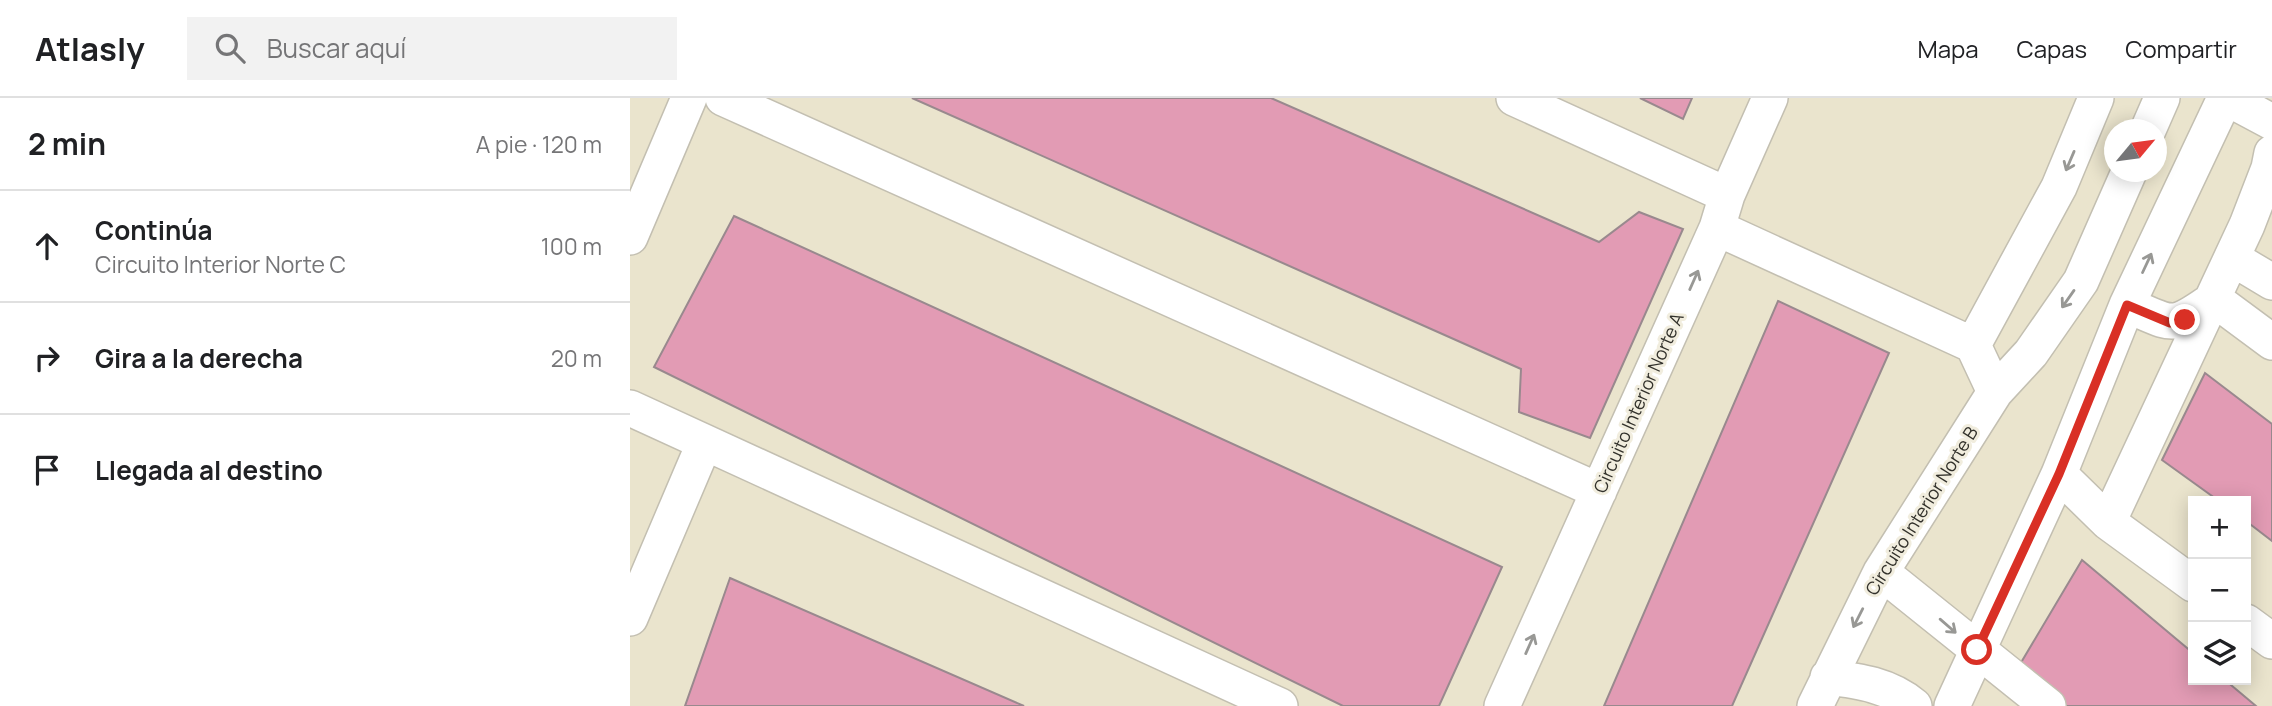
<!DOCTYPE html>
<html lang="es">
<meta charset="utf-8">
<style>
body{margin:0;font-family:Manrope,sans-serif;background:#f2f2f2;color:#202124}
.controls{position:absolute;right:21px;bottom:21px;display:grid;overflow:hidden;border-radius:0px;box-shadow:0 4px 18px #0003}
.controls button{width:63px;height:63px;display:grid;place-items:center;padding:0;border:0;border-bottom:2px solid #e0e0e0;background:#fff;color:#202124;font:35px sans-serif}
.compass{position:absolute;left:1474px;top:21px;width:63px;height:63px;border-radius:50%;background:#fff;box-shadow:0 4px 18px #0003;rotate:61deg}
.stop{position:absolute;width:21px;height:21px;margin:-16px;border:5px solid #d93025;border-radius:50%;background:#fff}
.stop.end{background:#d93025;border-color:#fff;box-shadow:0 2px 7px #0008}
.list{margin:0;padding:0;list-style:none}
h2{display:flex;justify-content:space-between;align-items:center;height:91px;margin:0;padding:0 28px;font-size:30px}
h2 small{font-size:23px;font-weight:400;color:#757577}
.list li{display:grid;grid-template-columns:46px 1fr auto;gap:21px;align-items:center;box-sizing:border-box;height:112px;padding:0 28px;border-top:2px solid #e0e0e0}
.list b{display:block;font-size:26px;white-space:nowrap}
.list p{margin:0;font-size:23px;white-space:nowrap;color:#757577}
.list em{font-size:23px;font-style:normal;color:#757577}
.icon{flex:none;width:38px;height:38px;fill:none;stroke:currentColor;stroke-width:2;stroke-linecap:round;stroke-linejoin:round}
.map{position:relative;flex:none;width:1642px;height:608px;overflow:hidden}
header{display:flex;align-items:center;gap:42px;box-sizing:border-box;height:98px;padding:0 35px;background:#fff;border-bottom:2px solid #e0e0e0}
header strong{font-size:33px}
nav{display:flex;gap:38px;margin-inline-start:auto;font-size:24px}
.search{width:490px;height:63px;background:#f2f2f2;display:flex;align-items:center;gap:18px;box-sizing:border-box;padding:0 24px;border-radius:0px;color:#757577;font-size:26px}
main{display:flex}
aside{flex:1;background:#fff}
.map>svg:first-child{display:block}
</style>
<header>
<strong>Atlasly</strong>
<div class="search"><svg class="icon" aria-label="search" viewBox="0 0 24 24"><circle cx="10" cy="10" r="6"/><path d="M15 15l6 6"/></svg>Buscar aquí</div>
<nav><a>Mapa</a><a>Capas</a><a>Compartir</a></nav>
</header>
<main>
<aside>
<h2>2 min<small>A pie · 120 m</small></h2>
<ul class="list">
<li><svg class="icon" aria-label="ahead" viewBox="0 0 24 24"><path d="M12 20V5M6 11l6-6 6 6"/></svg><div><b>Continúa</b><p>Circuito Interior Norte C</p></div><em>100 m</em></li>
<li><svg class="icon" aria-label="right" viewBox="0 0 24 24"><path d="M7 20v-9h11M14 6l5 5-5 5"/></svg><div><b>Gira a la derecha</b></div><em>20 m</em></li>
<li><svg class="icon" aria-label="arrive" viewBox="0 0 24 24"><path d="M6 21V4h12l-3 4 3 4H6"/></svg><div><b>Llegada al destino</b></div></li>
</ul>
</aside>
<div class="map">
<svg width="1642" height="608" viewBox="0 0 1642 608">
<rect width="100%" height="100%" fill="#f1edde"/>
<path fill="#eae4cd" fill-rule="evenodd" d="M0 0H1642V608H0ZM1484 32H1526V74H1484ZM1563 403H1616V582H1563Z"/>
<path fill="#e29bb4" stroke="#99898e" stroke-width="2" d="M282 0H641L969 144 1009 114 1053 131 960 340 889 314 891 271Z
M1010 0H1062L1053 21Z
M104 118 872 469 809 608H713L24 269Z
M1148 203 1259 255 1102 608H974Z
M1575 275 1642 326V443L1616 423V403H1589L1532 362Z
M1452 462 1563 555V582H1595L1626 608H1433L1386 573Z
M100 480 394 608H55Z"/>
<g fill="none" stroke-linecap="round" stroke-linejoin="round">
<g stroke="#c3bfb1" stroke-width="38">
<path id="minor" d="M93 0 969 393
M884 0 1097 97
M1597 0 1642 24
M1518 32 1532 0
M1087 130 1343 247 1365 294
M0 139 59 0
M1602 160 1642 184
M1497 207C1545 227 1540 232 1584 201L1642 244
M1343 247 1429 89 1466 0
M0 310 650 608
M1429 376 1478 424 1563 486
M1478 424 1617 127 1639 70 1642 55
M1251 474 1418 608
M0 520 74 346
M1616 524 1642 543
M1198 579C1229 583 1259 587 1284 608
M872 608 1087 130 1097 97 1140 0
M1185 608 1251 474 1365 294 1401 255 1451 183 1499 74
M1322 608 1429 376 1497 207 1595 0"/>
</g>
<use href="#minor" stroke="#fff" stroke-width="35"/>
</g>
<defs><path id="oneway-shaft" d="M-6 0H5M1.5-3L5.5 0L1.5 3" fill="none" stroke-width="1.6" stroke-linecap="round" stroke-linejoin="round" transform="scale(1.75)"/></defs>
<g stroke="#989895">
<use href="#oneway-shaft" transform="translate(1440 63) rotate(113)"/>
<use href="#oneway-shaft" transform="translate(1517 165) rotate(-65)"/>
<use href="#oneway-shaft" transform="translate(1064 182) rotate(-66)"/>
<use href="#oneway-shaft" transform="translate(1438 201) rotate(125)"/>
<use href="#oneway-shaft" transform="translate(1228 520) rotate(117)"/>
<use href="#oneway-shaft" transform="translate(1318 528) rotate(41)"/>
<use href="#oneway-shaft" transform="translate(900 546) rotate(-66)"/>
</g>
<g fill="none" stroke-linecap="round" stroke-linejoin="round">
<path stroke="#d93025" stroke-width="9" d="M1347 552 1429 376 1497 207 1540 225 1555 222"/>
</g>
<g text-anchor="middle" stroke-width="6" stroke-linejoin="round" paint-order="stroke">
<g font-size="18" fill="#32312b" stroke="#f1edde">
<text transform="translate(1009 305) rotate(-66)" y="6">Circuito Interior Norte A</text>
<text transform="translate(1292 413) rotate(-58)" y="6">Circuito Interior Norte B</text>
</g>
</g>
</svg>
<div class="controls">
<button>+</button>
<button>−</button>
<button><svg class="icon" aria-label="layers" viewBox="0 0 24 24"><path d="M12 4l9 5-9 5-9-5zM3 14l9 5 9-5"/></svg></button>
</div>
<svg class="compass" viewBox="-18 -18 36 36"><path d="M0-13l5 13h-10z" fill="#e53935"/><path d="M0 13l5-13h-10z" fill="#757577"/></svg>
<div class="stop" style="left:1347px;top:552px"></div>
<div class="stop end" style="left:1555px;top:222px"></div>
</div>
</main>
